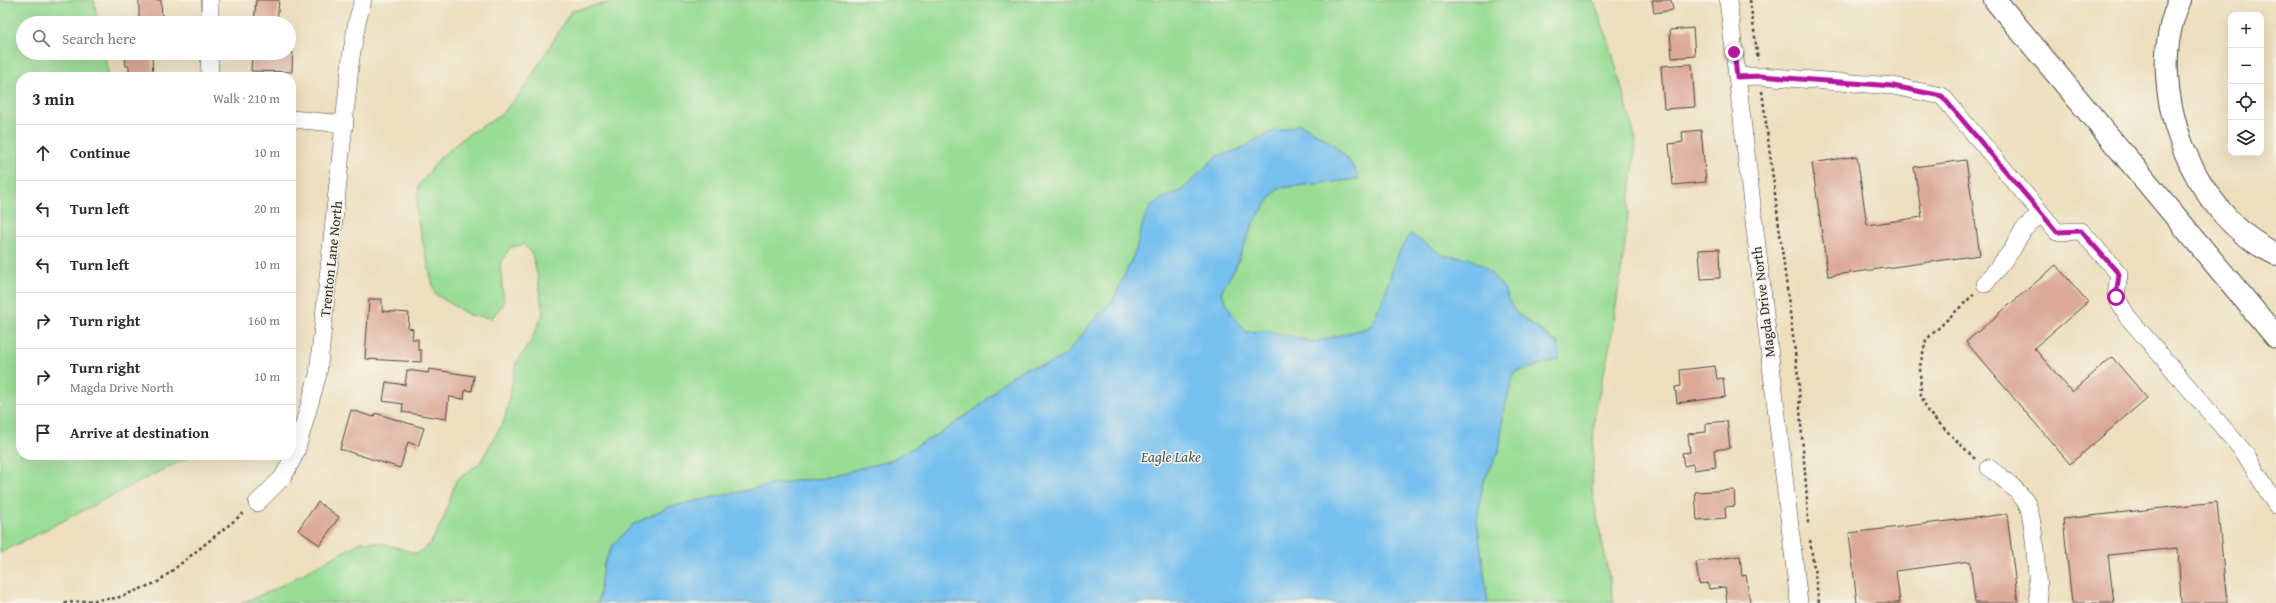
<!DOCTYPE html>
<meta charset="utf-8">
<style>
body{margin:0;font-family:"Gentium Book Plus",serif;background:#f2f2f3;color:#2b2b33}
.controls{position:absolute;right:12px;top:12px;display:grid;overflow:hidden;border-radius:8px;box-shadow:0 4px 16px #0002}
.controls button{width:36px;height:36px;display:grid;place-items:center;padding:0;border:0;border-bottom:1px solid #e1e1e2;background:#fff;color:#2b2b33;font:20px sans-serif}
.stop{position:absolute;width:12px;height:12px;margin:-9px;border:3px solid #b5179e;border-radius:50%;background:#fff}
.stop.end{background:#b5179e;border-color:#fff;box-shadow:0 1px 4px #0008}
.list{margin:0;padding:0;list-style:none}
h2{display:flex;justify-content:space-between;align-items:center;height:52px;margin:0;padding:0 16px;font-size:17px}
h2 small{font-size:13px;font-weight:400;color:#7c7c81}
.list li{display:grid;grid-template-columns:26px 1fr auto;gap:12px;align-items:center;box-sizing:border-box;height:56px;padding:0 16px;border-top:1px solid #e1e1e2}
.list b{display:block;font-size:15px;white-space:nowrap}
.list p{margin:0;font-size:13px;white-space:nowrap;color:#7c7c81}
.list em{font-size:13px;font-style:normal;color:#7c7c81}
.icon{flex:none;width:22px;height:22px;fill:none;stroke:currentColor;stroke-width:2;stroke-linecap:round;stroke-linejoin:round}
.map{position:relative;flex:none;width:2276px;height:603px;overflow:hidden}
.search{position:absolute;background:#fff;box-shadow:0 4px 16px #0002;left:16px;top:16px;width:280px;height:44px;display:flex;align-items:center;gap:10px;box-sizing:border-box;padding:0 14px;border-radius:22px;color:#7c7c81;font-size:15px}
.panel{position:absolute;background:#fff;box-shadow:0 4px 16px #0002;left:16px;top:72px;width:280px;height:388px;border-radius:16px}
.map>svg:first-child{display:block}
</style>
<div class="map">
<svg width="2276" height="603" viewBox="0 0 2276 603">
<rect width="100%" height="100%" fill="#f7f3e8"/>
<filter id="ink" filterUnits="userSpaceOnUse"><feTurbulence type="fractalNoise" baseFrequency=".025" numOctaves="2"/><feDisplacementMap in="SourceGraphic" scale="8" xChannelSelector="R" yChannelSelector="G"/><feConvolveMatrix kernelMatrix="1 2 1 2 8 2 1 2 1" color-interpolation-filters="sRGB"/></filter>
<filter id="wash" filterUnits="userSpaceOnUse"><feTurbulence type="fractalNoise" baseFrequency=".012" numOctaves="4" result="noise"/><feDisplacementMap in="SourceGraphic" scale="16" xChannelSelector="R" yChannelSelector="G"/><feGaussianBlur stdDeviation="0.9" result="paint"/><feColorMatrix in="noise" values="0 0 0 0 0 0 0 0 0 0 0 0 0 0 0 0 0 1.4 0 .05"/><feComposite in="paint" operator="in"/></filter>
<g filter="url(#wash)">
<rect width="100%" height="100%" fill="#eddfbe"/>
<path fill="#99dd95" stroke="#628460" d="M0 0H94L98 23H23V53H104L109 77H21V455H192L0 553Z
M620 0H1593L1610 45 1636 141 1624 251 1611 340 1594 418 1592 491 1614 603H1488L1477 520 1483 482 1499 452 1504 410 1514 373 1559 359 1558 343 1514 311 1503 287 1469 258 1444 256 1410 234 1396 258 1385 294 1371 327 1314 342 1267 331 1246 332 1232 314 1221 292 1235 268 1254 221 1278 188 1359 179C1350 153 1323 136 1300 124L1282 130 1274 131 1253 141 1242 149 1217 156 1182 190 1161 199 1144 219 1136 250 1113 300 1095 318 1066 355 1046 365 1025 368 1004 381 981 405 944 431 887 462 860 468 832 478 800 480 772 485 668 507 632 525 613 545 603 566 598 603H242L275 589 363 541 386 544 417 554 430 544 444 518 456 480 479 464 505 419 516 363 531 341 543 314 538 278 532 254 524 244 510 248 500 263 504 303 492 318 469 315 435 294 416 213 419 185 440 158 467 135 500 116 526 86 571 11Z"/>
<path fill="#75c0ee" stroke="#50768c" d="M1300 124C1323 136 1350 153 1359 179L1278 188 1254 221 1235 268 1221 292 1232 314 1246 332 1267 331 1314 342 1370 327 1385 294 1396 258 1410 234 1444 256 1469 258 1486 268 1503 287 1514 311 1558 344 1559 359 1514 373 1504 410 1499 452 1483 482 1477 520 1488 603H598L603 566 613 545 632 525 668 507 772 485 800 480 832 478 860 468 887 462 944 431 981 405 1004 381 1025 368 1046 365 1066 355 1095 318 1113 300 1136 250 1144 219 1151 206 1161 199 1182 190 1217 156 1242 149 1253 141 1274 131 1282 130Z"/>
<g id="blocks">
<path fill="#dca997" d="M139 0H161L162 21 139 22Z
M256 0H279L277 23H254Z
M1652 0H1671L1673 10 1654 13Z
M1693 28 1695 56 1672 58 1670 30Z
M289 37H293L292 72 251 71 252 53H289Z
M129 53H168V56H152L153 76 129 77V66H126L125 57H129Z
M1692 64 1695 107 1664 109 1661 66Z
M1701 130 1706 182 1673 185 1669 144 1683 142 1682 132Z
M1857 156 1867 225 1922 217 1914 167 1966 160 1980 255 1828 276 1812 163Z
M1719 249 1720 278 1701 279 1699 250Z
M2056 265 2088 302 2034 348 2072 392 2112 357 2147 398 2070 464 1966 342Z
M369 299H382V311L409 313 408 328 413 329 412 339H418V350H421V362L365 359Z
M1715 366 1717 379 1723 378 1725 397 1677 403 1675 387 1681 386 1680 370Z
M429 369 474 376 472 391 465 390 464 399 449 397 446 419 402 412 403 404 383 401 386 382 405 385 407 370 428 373Z
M351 410 374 417 375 413 424 428 418 446 408 442 400 468 340 449Z
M1727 421 1730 448 1714 450 1716 467 1694 470 1693 464 1684 466 1682 453 1690 452 1688 434 1706 432V423Z
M1734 490 1735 506 1725 507 1726 518 1697 520 1695 492Z
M318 502 339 517 320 545 298 530Z
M2217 502 2227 603H2181L2178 548 2108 555 2114 603H2072L2063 519Z
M2007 514 2018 603H1975L1970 561 1896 571 1900 603H1857L1849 533Z
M1740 556 1742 576 1746 575 1750 602 1727 603 1725 587 1709 589 1708 583 1699 584 1696 562Z"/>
</g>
</g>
<g filter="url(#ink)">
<use href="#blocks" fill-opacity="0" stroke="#484641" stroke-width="1"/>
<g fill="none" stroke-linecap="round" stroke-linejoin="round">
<g stroke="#484641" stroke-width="18">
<path id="minor" d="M1728 0 1799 603
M210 23V0
M209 53 210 77
M1737 77 1760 76 1893 86 1942 96 2057 232 2081 231 2119 274 2116 297 2127 316 2244 452 2276 505
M291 119 345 124
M1985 284 2012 250 2023 230 2041 213
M1989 468C2003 479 2018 489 2027 504 2035 518 2037 584 2039 603
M257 503 283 477 296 452 318 374 351 57 357 22 363 0"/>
</g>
<g stroke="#484641" stroke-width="24">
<path id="highway" d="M1995 0 2276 337
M2180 0C2141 84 2192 216 2276 254"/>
</g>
<path stroke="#484641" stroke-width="2.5" stroke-dasharray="3 3" stroke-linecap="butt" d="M1750 0 1758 60
M1762 91 1799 384C1800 431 1807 478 1808 525
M1974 294 1926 340 1920 366 1921 395 1928 412 1976 460
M1810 540 1819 603
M64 603 117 598 158 582 245 512"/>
<use href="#minor" stroke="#fff" stroke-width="17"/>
<use href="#highway" stroke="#fff" stroke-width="22"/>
</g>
</g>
<g fill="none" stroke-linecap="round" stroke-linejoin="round" filter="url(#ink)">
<path stroke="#b5179e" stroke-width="5" d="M1734 52 1737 77 1760 76 1893 86 1942 96 2057 232 2081 231 2119 274 2116 297"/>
</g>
<g text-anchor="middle" stroke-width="3" stroke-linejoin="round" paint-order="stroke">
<g font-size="14" fill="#2b2b2b" stroke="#f7f3e8">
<text transform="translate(331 259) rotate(-84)" y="5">Trenton Lane North</text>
<text transform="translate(1763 302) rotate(-97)" y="5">Magda Drive North</text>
</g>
<g font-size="15" font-style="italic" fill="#415866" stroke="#f7f3e8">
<text x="1171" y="462">Eagle Lake</text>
</g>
</g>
</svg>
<div class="controls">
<button>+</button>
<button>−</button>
<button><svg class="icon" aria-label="locate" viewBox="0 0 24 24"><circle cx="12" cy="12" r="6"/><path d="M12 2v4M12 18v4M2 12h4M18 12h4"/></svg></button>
<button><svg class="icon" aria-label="layers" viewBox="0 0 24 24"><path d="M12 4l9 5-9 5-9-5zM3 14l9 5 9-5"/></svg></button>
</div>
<div class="stop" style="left:2116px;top:297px"></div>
<div class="stop end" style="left:1734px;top:52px"></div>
<div class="search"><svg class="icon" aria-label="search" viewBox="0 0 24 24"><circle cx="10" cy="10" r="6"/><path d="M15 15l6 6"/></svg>Search here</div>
<section class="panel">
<h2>3 min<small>Walk · 210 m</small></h2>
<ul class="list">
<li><svg class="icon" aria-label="ahead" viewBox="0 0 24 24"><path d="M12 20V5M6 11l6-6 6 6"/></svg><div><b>Continue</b></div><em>10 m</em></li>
<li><svg class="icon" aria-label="left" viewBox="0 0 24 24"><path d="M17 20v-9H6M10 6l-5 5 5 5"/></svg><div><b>Turn left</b></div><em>20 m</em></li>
<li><svg class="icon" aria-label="left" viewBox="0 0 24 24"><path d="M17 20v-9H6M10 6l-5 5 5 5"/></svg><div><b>Turn left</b></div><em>10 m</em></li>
<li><svg class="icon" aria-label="right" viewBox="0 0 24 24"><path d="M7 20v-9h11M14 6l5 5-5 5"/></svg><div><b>Turn right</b></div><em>160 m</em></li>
<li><svg class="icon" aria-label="right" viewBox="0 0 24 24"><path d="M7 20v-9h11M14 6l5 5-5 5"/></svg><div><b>Turn right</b><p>Magda Drive North</p></div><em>10 m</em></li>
<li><svg class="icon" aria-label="arrive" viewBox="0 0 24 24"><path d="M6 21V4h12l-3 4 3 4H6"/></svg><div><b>Arrive at destination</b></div></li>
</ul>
</section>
</div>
